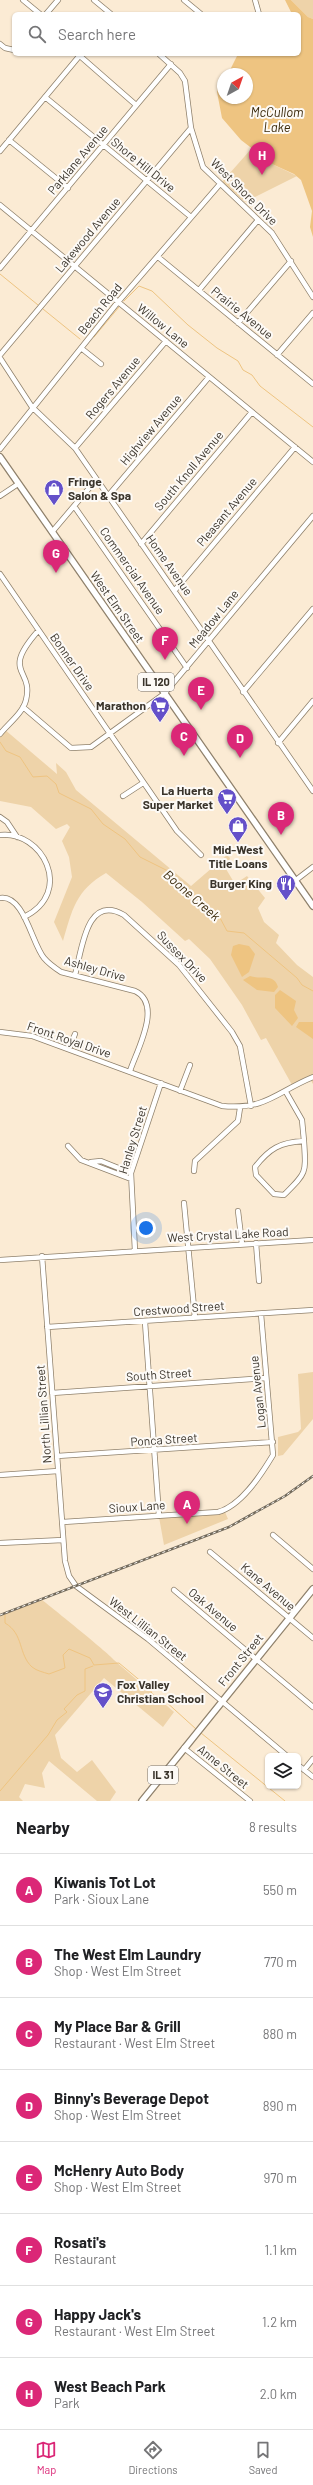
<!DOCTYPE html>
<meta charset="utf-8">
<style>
body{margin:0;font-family:Barlow,sans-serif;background:#f6f6f6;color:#202124}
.controls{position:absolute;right:12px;bottom:12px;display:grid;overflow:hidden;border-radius:6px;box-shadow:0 1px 3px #0004}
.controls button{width:36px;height:36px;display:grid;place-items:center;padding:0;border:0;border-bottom:1px solid #e0e0e0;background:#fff;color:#202124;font:20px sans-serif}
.compass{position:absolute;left:217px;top:68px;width:36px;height:36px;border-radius:50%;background:#fff;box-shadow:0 1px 3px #0004;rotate:40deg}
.you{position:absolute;left:146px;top:1228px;width:14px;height:14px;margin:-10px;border:3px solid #fff;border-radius:50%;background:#1a73e8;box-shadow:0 0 0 6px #1a73e833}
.badge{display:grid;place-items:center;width:26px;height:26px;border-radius:50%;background:#db2777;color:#fff;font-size:13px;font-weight:700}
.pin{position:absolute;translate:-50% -33px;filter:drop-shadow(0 1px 2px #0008)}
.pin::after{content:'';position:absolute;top:21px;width:14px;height:12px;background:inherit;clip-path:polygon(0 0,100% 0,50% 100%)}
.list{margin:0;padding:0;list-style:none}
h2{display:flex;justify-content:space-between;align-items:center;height:52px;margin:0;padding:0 16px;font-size:17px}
h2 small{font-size:13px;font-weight:400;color:#757577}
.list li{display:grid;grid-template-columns:26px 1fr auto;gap:12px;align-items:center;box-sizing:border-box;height:72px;padding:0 16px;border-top:1px solid #e0e0e0}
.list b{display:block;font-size:15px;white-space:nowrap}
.list p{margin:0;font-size:13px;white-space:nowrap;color:#757577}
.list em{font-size:13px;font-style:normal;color:#757577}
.icon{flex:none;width:22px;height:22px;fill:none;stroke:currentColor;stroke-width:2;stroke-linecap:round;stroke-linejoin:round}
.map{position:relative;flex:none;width:313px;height:1801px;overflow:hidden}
.search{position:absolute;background:#fff;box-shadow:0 1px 3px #0004;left:12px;right:12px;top:12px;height:44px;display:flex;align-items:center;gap:10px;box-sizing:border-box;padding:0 14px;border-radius:6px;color:#757577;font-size:15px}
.sheet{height:628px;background:#fff}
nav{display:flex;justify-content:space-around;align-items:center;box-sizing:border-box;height:56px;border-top:1px solid #e0e0e0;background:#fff;font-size:11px;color:#757577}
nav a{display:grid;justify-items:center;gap:2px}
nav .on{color:#db2777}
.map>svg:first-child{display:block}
</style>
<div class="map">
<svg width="313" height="1801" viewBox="0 0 313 1801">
<rect width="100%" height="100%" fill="#fbebd4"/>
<path fill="#eed3a9" d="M291 0H313V19L308 17Z
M252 148 272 164 297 176 245 202 222 182Z
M4 729 57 774 56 763 66 772 76 790 191 886 227 855 230 858 226 869 235 884 247 876 265 898 258 908 264 922 279 935 276 943 297 965 313 977V1084L308 1076 292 1085 266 1038 261 1040 242 1005 210 959 189 939 185 941 142 902 106 873C76 890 72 910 63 941L54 922 72 877 69 857 62 841 70 827 67 824 56 829 31 807 0 801V734Z
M313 1372V1419L283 1455 278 1456V1437L298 1432 301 1429 298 1374Z
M225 1512 228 1519 164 1545 159 1517Z
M41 1599C51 1607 112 1656 114 1660L174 1712 163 1727 104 1678 55 1735 61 1758 77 1772 92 1760 116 1792 110 1801H97L49 1761 42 1773 45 1788 25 1784 19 1797 23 1801H0V1615Z"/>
<path fill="#eec481" d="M285 0H291L308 17 313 19V237L310 227 312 211 301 180 294 174 272 164 241 140 222 118 217 92 220 76 223 75V98H247V74H224L230 70 238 54H299V14H292Z
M239 944 249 946 255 954 249 972 242 977 231 955 233 946Z
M250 976C261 980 274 973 278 987L274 992 257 990 243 980Z
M280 990 296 1001 294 1010 298 1018 292 1026 275 1008V995Z
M299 1022H313V1039L296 1027Z"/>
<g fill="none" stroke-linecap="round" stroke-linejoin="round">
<path stroke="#eec481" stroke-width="1" d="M0 274 38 305
M124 301 139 286 152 291 188 325 217 348 238 361 243 370 252 375 260 386 313 427
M43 309 80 339
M94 337 119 307
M0 742 6 751 20 757 33 777 47 776 56 784 59 793 91 809 103 824 125 839 140 857 170 872 192 897 219 916 227 931 244 933 297 978 302 985 313 991
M5 1615V1623C24 1634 18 1654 32 1667 37 1671 43 1672 49 1674L65 1668 63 1655 69 1649 90 1658 94 1665 119 1663 149 1688 153 1695 164 1700 196 1729
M201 1733 285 1801
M0 1791 48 1735 57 1720 67 1712 64 1709 77 1695 85 1691V1669L93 1666"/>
<g stroke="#8f816c" stroke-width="6">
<path id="minor" d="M23 0 40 14
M94 0 111 14
M184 0 201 14
M255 0 259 14
M46 14 58 0
M0 44 5 48 14 50
M159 54 180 73 185 81 191 128 203 167 272 233 313 297
M80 56 136 105
M45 97 191 217
M9 140 68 188
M0 151 81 54
M0 205 313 462
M158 257 313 384
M0 268 171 64
M199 290 258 220
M238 323 291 261
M81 348 101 364
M0 355 191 128
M277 355 313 313
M0 358 32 407 75 448 313 791
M75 448 166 341
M0 449 118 302 220 184
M0 496 18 484
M108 496 209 377
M74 506 187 668
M52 532 96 480
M141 544 252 412
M0 574 177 831 201 855
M175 590 295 447
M243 692 313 609
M23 707 71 748 91 747 164 694 313 516
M0 734C8 724 23 713 26 700 34 668 0 674 38 631
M278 743 313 701
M123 796 143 783
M0 817 7 822 17 837
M0 835C42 830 75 892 24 917
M296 880 313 867
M0 898C24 894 32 944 44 958 49 964 55 968 61 972L135 991C163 1004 137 1050 130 1071
M75 975C82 950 86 893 124 915L179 965 232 1032 240 1046 251 1106
M0 1032 32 1036 222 1106C267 1110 276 1092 313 1077
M69 1049 75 1034
M180 1091 190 1065
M286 1092 302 1120 304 1141
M304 1141C306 1174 307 1172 284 1195L274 1194 256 1175 255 1167C269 1149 280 1142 304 1141Z
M68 1146 81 1160 131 1179
M91 1162 101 1161 131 1173
M194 1171 195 1161 238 1121 240 1108
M184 1203 195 1318
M238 1211 242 1244
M256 1243 259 1281
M135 1251 131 1173 161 1083
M42 1256 65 1561 69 1576 76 1586 148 1639 287 1756
M0 1260 313 1240
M145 1322 159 1516
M47 1327 313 1310
M52 1393 266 1378
M57 1456 273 1442
M0 1475 58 1471
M63 1522 218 1512C241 1506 261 1475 273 1455L261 1314
M273 1535 313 1569
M0 1543 63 1540
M210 1552 313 1638
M174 1590 313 1707
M184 1748 250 1801
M298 1765 313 1777
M304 1770 313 1759"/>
</g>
<g stroke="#8f816c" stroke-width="8">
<path id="major" d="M0 457 313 906
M142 1801 313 1589"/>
</g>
<use href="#minor" stroke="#fff" stroke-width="4.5"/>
<use href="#major" stroke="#fff" stroke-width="5.5"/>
<g stroke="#726a5c" stroke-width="2.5">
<path id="rail" d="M0 1615 229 1527 285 1496 313 1476"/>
</g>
<use href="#rail" stroke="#fdfaf6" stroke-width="1" stroke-dasharray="3" stroke-linecap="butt"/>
</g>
<defs>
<g id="shop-pin" transform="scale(1)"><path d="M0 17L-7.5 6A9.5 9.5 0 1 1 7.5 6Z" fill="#6450c9" stroke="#fdfaf6"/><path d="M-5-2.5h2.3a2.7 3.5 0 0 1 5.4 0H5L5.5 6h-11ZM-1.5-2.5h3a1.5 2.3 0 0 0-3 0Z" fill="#fff"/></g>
<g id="supermarket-pin" transform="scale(1)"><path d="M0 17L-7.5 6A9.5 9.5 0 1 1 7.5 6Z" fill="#6450c9" stroke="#fdfaf6"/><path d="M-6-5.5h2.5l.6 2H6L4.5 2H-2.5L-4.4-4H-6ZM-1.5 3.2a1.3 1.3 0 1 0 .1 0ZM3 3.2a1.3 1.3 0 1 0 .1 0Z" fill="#fff"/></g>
<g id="restaurant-pin" transform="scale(1)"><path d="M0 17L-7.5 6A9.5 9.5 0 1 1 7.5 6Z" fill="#6450c9" stroke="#fdfaf6"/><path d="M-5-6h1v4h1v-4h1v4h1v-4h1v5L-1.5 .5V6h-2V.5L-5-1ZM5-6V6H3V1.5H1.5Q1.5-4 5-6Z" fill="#fff"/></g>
<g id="school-pin" transform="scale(1)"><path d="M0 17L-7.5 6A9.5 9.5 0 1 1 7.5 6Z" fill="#6450c9" stroke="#fdfaf6"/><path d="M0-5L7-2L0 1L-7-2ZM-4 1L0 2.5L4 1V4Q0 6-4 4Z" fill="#fff"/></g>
</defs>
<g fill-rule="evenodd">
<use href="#shop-pin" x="54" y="489"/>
<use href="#supermarket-pin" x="160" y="706"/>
<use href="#supermarket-pin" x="227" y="798"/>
<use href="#shop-pin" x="238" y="826"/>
<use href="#restaurant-pin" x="286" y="884"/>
<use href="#school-pin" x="103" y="1692"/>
</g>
<g text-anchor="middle" stroke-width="4" stroke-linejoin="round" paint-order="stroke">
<g fill="#fdfaf6" stroke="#746f68" stroke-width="1">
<rect x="138" y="673" width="36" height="18" rx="3"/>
<rect x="148" y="1766" width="30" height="18" rx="3"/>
</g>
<g font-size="11" font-weight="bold" fill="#3a342b">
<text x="156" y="686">IL 120</text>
<text x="163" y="1779">IL 31</text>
</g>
<g font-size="12" fill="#3a342b" stroke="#fdfaf6">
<text transform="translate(78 160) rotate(-50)" y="4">Parklane Avenue</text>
<text transform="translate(143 165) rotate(39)" y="4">Shore Hill Drive</text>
<text transform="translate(244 192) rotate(45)" y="4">West Shore Drive</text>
<text transform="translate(88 235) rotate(-50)" y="4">Lakewood Avenue</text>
<text transform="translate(100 309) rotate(-51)" y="4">Beach Road</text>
<text transform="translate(242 313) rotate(39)" y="4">Prairie Avenue</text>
<text transform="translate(163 326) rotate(39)" y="4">Willow Lane</text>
<text transform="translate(113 388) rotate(-50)" y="4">Rogers Avenue</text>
<text transform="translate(151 430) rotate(-50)" y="4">Highview Avenue</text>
<text transform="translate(189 471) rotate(-50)" y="4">South Knoll Avenue</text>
<text transform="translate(227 512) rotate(-50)" y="4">Pleasant Avenue</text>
<text transform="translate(169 565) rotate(55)" y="4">Home Avenue</text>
<text transform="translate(132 571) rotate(55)" y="4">Commercial Avenue</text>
<text transform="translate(117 607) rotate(55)" y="4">West Elm Street</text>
<text transform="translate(214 619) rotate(-51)" y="4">Meadow Lane</text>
<text transform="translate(72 662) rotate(55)" y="4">Bonner Drive</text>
<text transform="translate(182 957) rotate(46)" y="4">Sussex Drive</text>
<text transform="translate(95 969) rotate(16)" y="4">Ashley Drive</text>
<text transform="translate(69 1040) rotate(19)" y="4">Front Royal Drive</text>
<text transform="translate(133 1140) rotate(-73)" y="4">Hanley Street</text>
<text transform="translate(228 1235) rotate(-3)" y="4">West Crystal Lake Road</text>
<text transform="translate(179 1309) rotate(-4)" y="4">Crestwood Street</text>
<text transform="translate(159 1375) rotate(-4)" y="4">South Street</text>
<text transform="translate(258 1392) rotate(-96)" y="4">Logan Avenue</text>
<text transform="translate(44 1414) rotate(-94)" y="4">North Lillian Street</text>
<text transform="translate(164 1440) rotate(-4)" y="4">Ponca Street</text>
<text transform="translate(137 1507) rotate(-4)" y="4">Sioux Lane</text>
<text transform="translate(268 1587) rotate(40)" y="4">Kane Avenue</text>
<text transform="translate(213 1610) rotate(40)" y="4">Oak Avenue</text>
<text transform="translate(148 1629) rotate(38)" y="4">West Lillian Street</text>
<text transform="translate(241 1660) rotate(-51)" y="4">Front Street</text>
<text transform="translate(223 1767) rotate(39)" y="4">Anne Street</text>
</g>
<g font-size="12" font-weight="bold" fill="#3a342b" stroke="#fdfaf6" text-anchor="end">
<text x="68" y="486" text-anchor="start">Fringe<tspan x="68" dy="14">Salon &amp; Spa</tspan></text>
<text x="146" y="710">Marathon</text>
<text x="213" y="795">La Huerta<tspan x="213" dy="14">Super Market</tspan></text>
<text x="238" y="854" text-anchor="middle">Mid-West<tspan x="238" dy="14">Title Loans</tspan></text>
<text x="272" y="888">Burger King</text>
<text x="117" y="1689" text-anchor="start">Fox Valley<tspan x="117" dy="14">Christian School</tspan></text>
</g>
<g font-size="13" font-style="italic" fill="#3a290a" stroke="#fdfaf6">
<text x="277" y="117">McCullom<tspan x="277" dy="15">Lake</tspan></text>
<text transform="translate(192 895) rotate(41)" y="5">Boone Creek</text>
</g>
</g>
</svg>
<div class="controls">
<button><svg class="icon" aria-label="layers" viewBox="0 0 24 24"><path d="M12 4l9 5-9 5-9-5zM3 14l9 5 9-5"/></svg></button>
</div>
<svg class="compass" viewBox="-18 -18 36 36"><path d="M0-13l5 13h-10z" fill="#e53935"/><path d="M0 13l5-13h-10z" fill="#757577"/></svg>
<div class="you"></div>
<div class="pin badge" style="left:187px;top:1524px">A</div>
<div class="pin badge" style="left:281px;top:835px">B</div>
<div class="pin badge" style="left:184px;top:756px">C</div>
<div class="pin badge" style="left:240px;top:758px">D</div>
<div class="pin badge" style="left:201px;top:710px">E</div>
<div class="pin badge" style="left:165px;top:660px">F</div>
<div class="pin badge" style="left:56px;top:573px">G</div>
<div class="pin badge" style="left:262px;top:175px">H</div>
<div class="search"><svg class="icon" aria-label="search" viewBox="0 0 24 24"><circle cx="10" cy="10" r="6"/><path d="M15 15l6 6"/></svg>Search here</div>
</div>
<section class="sheet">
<h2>Nearby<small>8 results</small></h2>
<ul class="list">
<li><span class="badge">A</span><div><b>Kiwanis Tot Lot</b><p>Park · Sioux Lane</p></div><em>550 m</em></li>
<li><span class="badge">B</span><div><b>The West Elm Laundry</b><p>Shop · West Elm Street</p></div><em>770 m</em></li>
<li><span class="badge">C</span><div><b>My Place Bar &amp; Grill</b><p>Restaurant · West Elm Street</p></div><em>880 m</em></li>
<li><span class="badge">D</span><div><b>Binny's Beverage Depot</b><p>Shop · West Elm Street</p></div><em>890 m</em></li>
<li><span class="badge">E</span><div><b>McHenry Auto Body</b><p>Shop · West Elm Street</p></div><em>970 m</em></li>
<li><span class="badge">F</span><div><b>Rosati's</b><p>Restaurant</p></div><em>1.1 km</em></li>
<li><span class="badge">G</span><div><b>Happy Jack's</b><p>Restaurant · West Elm Street</p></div><em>1.2 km</em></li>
<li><span class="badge">H</span><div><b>West Beach Park</b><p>Park</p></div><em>2.0 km</em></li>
</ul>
</section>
<nav>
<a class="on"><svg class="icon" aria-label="map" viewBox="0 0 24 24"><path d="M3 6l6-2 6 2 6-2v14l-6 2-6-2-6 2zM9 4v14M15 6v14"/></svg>Map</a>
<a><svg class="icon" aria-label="directions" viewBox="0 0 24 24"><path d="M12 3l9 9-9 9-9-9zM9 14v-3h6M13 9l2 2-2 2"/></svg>Directions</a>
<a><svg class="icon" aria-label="saved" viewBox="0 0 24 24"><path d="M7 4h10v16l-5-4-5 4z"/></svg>Saved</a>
</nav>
